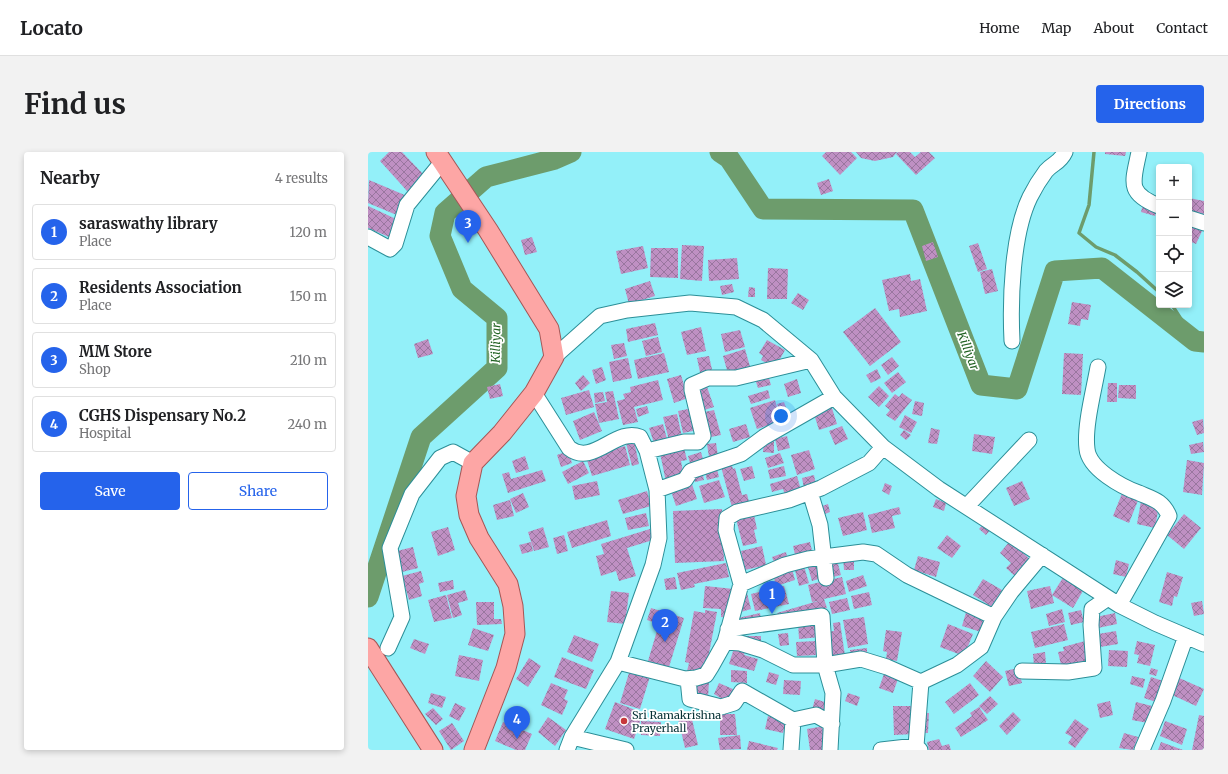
<!DOCTYPE html>
<meta charset="utf-8">
<style>
body{margin:0;font-family:Merriweather,serif;background:#f2f2f2;color:#202124}
.controls{position:absolute;right:12px;top:12px;display:grid;overflow:hidden;border-radius:4px;box-shadow:0 2px 6px #0003}
.controls button{width:36px;height:36px;display:grid;place-items:center;padding:0;border:0;border-bottom:1px solid #e0e0e0;background:#fff;color:#202124;font:20px sans-serif}
.you{position:absolute;left:413px;top:264px;width:14px;height:14px;margin:-10px;border:3px solid #fff;border-radius:50%;background:#1a73e8;box-shadow:0 0 0 6px #1a73e833}
.badge{display:grid;place-items:center;width:26px;height:26px;border-radius:50%;background:#2563eb;color:#fff;font-size:13px;font-weight:700}
.pin{position:absolute;translate:-50% -33px;filter:drop-shadow(0 1px 2px #0008)}
.pin::after{content:'';position:absolute;top:21px;width:14px;height:12px;background:inherit;clip-path:polygon(0 0,100% 0,50% 100%)}
.list{margin:0;padding:0;list-style:none}
h2{display:flex;justify-content:space-between;align-items:center;height:52px;margin:0;padding:0 16px;font-size:17px}
h2 small{font-size:13px;font-weight:400;color:#757577}
.list li{display:grid;grid-template-columns:26px 1fr auto;gap:12px;align-items:center;box-sizing:border-box;height:56px;margin:0 8px 8px;padding:0 8px;border:1px solid #e0e0e0;border-radius:4px}
.list b{display:block;font-size:15px;white-space:nowrap}
.list p{margin:0;font-size:13px;white-space:nowrap;color:#757577}
.list em{font-size:13px;font-style:normal;color:#757577}
.actions{display:flex;gap:8px;padding:12px 16px}
.actions a{flex:1;padding:9px 0;border:1px solid #2563eb;border-radius:4px;text-align:center;font-size:14px;color:#2563eb}
.actions .main{background:#2563eb;color:#fff}
.icon{flex:none;width:22px;height:22px;fill:none;stroke:currentColor;stroke-width:2;stroke-linecap:round;stroke-linejoin:round}
.map{position:relative;flex:none;width:836px;height:598px;overflow:hidden;border-radius:4px}
header{display:flex;align-items:center;gap:24px;box-sizing:border-box;height:56px;padding:0 20px;background:#fff;border-bottom:1px solid #e0e0e0}
header strong{font-size:19px}
nav{display:flex;gap:22px;margin-inline-start:auto;font-size:14px}
.intro{display:flex;align-items:center;justify-content:space-between;box-sizing:border-box;height:96px;padding:0 24px}
h1{margin:0;font-size:28px}
.button{padding:10px 18px;border-radius:4px;background:#2563eb;color:#fff;font-size:14px;font-weight:700}
main{display:flex;gap:24px;padding:0 24px}
aside{flex:1;background:#fff;border-radius:4px;box-shadow:0 2px 6px #0003}
.map>svg:first-child{display:block}
</style>
<header>
<strong>Locato</strong>
<nav><a>Home</a><a>Map</a><a>About</a><a>Contact</a></nav>
</header>
<div class="intro"><h1>Find us</h1><a class="button">Directions</a></div>
<main>
<aside>
<h2>Nearby<small>4 results</small></h2>
<ul class="list">
<li><span class="badge">1</span><div><b>saraswathy library</b><p>Place</p></div><em>120 m</em></li>
<li><span class="badge">2</span><div><b>Residents Association</b><p>Place</p></div><em>150 m</em></li>
<li><span class="badge">3</span><div><b>MM Store</b><p>Shop</p></div><em>210 m</em></li>
<li><span class="badge">4</span><div><b>CGHS Dispensary No.2</b><p>Hospital</p></div><em>240 m</em></li>
</ul>
<div class="actions"><a class="main">Save</a><a>Share</a></div>
</aside>
<div class="map">
<svg width="836" height="598" viewBox="0 0 836 598">
<defs>
<pattern id="building-cross-hatch" width="8" height="8" patternUnits="userSpaceOnUse"><rect width="8" height="8" fill="#bf90c3"/><path d="M0 0l8 8M0 8l8-8" fill="none" stroke="#99769f"/></pattern>
</defs>
<rect width="100%" height="100%" fill="#93f0f9"/>
<g fill="none" stroke-linecap="round" stroke-linejoin="round">
<path stroke="#6d9c6c" stroke-width="3.5" d="M726 0 721 53 711 81 728 95 747 103 769 120 791 140
M804 153 827 189"/>
<path stroke="#6d9c6c" stroke-width="21" d="M352 0 361 6 395 57 545 58 613 233 649 237 687 119 734 116 827 189 836 190
M0 445 53 285 129 216V166L94 137 72 84 77 61 118 25 187 7 203 0"/>
</g>
<path fill="url(#building-cross-hatch)" d="M21 0H34L57 24 40 40 12 9Z
M458 0H483L489 6 472 23 454 4Z
M488 0H529L525 5 507 9 493 6Z
M530 0H542L547 5 553 0H561L567 6 548 23 528 2Z
M737 0H758L757 4 737 2Z
M461 27 465 39 453 43 449 31Z
M1 28 39 44 31 64 0 51Z
M821 46 836 49V62L821 59Z
M775 52 789 56 787 64 773 60Z
M0 54 28 67 21 85 0 76Z
M821 71 835 77 828 92 821 89Z
M164 85 169 100 157 103 153 88Z
M565 90 570 105 558 109 554 94Z
M610 91 619 117 610 120 601 94Z
M314 93 336 94 334 129 312 127Z
M275 94 280 116 253 122 248 99Z
M283 96H310V126L282 125Z
M369 106 371 127 341 129 340 108Z
M400 116 420 117 419 147H399Z
M624 117 630 139 617 142 612 120Z
M542 122 543 129 552 127 559 159 532 165 531 157 521 159 514 128Z
M282 129 287 144 261 152 257 137Z
M364 132 366 140 354 143 352 134Z
M381 135 387 136V145H380Z
M430 141 441 148 435 158 423 151Z
M704 150 723 153 720 168 713 167 712 174 700 172Z
M507 156 533 190 502 214 475 180Z
M287 171 290 183 260 190 258 177Z
M333 175 338 199 319 203 313 180Z
M372 178 377 195 357 200 353 182Z
M290 185 294 200 278 204 274 189Z
M60 187 65 202 50 206 46 192Z
M399 188 417 198 407 216 393 208 395 204 391 201Z
M256 191 259 204 246 207 243 193Z
M377 197 383 218 361 225 355 204Z
M296 201 301 220 270 227 266 208Z
M696 201 715 202 713 243 694 242Z
M341 204 345 222 333 225 329 206Z
M524 205 531 214 520 223 513 213Z
M260 206 264 226 245 230 241 210Z
M234 215 238 228 228 232 224 218Z
M509 217 513 226 503 231 498 223Z
M530 220 538 230 524 241 516 231Z
M215 223 222 231 213 239 207 231Z
M313 223 320 246 306 251 299 227Z
M400 223 403 233 390 236 387 227Z
M429 227 433 241 420 245 416 232Z
M290 228 295 248 266 255 270 270 255 273 249 249 257 247 255 242 263 240 262 235Z
M740 231H749V250H739Z
M132 232 135 244 122 247 119 235Z
M338 232 346 255 333 259 326 236Z
M751 233H768V247L750 246Z
M511 234 521 244 511 255 500 245Z
M221 238 226 255 198 263 193 246Z
M400 238 402 246 383 252 380 244Z
M245 239 251 267 231 271 227 252 239 250 237 240Z
M235 240 237 249 227 251 226 241Z
M534 241 544 248 527 269 518 263 522 258 517 254 527 242 531 245Z
M407 248 413 269 389 277 382 256Z
M547 249 556 251 554 264 544 262Z
M416 250 422 267 415 269 409 252Z
M463 253 469 272 451 278 445 259Z
M279 254 281 261 270 265 268 257Z
M325 256 330 278 315 281 310 259Z
M346 258 353 283 338 286 332 261Z
M226 260 234 279 212 288 205 269Z
M309 262 314 285 301 288 295 265Z
M537 263 549 270 543 281 531 275Z
M835 267 836 281 829 283 824 270Z
M295 272 299 287 286 291 281 276Z
M378 272 382 285 365 290 361 277Z
M474 274 480 287 467 293 461 279Z
M563 276 572 278 569 292 560 291Z
M536 278 543 283 538 288 532 283Z
M606 282 627 285 624 302 604 299Z
M419 284 422 296 410 299 407 287Z
M396 288 406 289V301L395 300Z
M266 289 271 312 264 314 258 291Z
M835 290 836 300 823 302 821 293Z
M348 291 350 304 341 305 339 292Z
M257 294 262 313 224 324 218 305Z
M316 296 319 308 313 309 316 325 298 330 292 301Z
M441 298 447 317 429 323 423 303Z
M200 299 204 311 193 315 189 303Z
M333 300 336 311 323 315 320 304Z
M412 301 416 311 400 316 397 306Z
M157 304 161 317 148 321 144 309Z
M362 308 365 317 367 316 374 343 379 342 382 354 365 359 352 311Z
M819 308 836 311 834 343 815 340Z
M215 309 221 321 200 332 194 320Z
M348 313 351 325 339 328 336 316Z
M384 314 387 326 376 329 372 317Z
M416 314 418 324 402 327 400 318Z
M174 318 178 329 140 341 134 322 141 320 143 327Z
M334 319 336 328 327 330 325 321Z
M446 323 448 333 436 336 434 326Z
M429 324 433 338 417 343 415 337 404 340 402 332Z
M351 328 357 345 336 351 331 334Z
M229 329 232 343 207 348 204 334Z
M654 329 662 347 646 354 638 336Z
M517 331 524 334 521 343 514 339Z
M324 332 329 347 308 354 303 339Z
M279 339 283 354 255 362 250 348Z
M755 339 771 346 761 371 745 364Z
M155 341 161 355 148 361 142 347Z
M568 347 578 351 576 359 565 355Z
M142 348 146 364 129 368 125 353Z
M773 349 791 353 787 376 769 372Z
M460 352 462 360 457 362 454 354Z
M531 355 533 362 524 364 527 376 504 381 500 363Z
M354 357 356 409 307 411 305 359Z
M495 360 499 378 475 384 470 366Z
M278 361 281 374 260 378 257 366Z
M816 362 833 376 816 397 799 383Z
M386 363 389 377 386 378 389 391 375 394 368 367Z
M239 368 243 384 204 396 199 380Z
M616 371 623 377 618 383 611 377Z
M80 375 87 398 70 404 63 380Z
M175 375 181 395 166 399 160 380Z
M282 377 285 388 259 396 268 424 251 429 248 419 233 424 228 404 236 402 233 392Z
M196 383 200 399 189 402 185 386Z
M579 383 593 394 584 406 569 396Z
M642 389 664 409 649 426 638 416 643 411 632 401Z
M163 390 165 399 154 402 151 393Z
M442 390 445 403 428 407 425 394Z
M394 394 398 413 377 418 373 399Z
M45 395 50 416 34 420 29 399Z
M418 400 420 409 407 413 404 405Z
M490 403V408L486 409V418H476L475 404Z
M550 404 572 410 568 425 546 418Z
M469 408 473 423 461 426 457 411Z
M748 408 761 412 758 425 745 422Z
M452 409 457 425 444 429 439 412Z
M358 411 361 425 326 432 327 435 313 438 309 421Z
M435 411 441 431 431 434 426 414Z
M424 417 427 428 408 434 405 422Z
M53 419 56 430 51 432 54 444 41 448 34 424Z
M799 420 815 425 809 445 806 444 804 454 791 450Z
M495 423 499 434 481 440 478 429Z
M696 424 716 437 705 456 684 443Z
M307 425 309 437 298 438 296 427Z
M474 425 478 442 456 447 459 456 411 470 409 461 450 449 444 450 440 433Z
M615 427 634 438 624 455 605 443Z
M85 428 86 437 72 440 70 431Z
M337 434 366 437 363 466 353 465V457L335 456Z
M416 434 421 452 387 459 383 442Z
M682 434 686 451 663 457 659 439Z
M97 438 100 448 90 451 94 463 85 466 79 443Z
M243 439 261 441 257 472 239 470Z
M501 440 504 453 486 457 483 444Z
M379 441 383 457 373 460 369 444Z
M78 443 84 466 66 470 60 448Z
M479 446 482 458 464 462 461 450Z
M834 449 836 462 826 464 823 451Z
M108 450H126V467H133L134 472 109 473Z
M283 456 316 466 301 515 280 509 291 472 279 468Z
M599 457 618 462 613 480 594 474Z
M694 457 697 470 681 474 678 462Z
M337 458 349 460 337 522 319 519 321 511 317 510 326 459 337 461Z
M713 458 716 470 703 473 700 461Z
M392 461 393 468 372 473 370 466Z
M747 461 749 472 730 476 728 465Z
M496 465 500 492 480 496 475 468Z
M452 469 453 485 431 487 430 470Z
M472 470 477 504 463 505 459 480 466 479 465 471Z
M580 472 605 482 596 504 572 495Z
M696 472 700 488 667 496 663 480Z
M105 476 126 483 120 499 100 493Z
M518 478 534 480 529 509 518 507 519 500 515 499Z
M748 479 750 492 732 495 730 482Z
M420 481 421 493 412 494 410 482Z
M206 483 231 492 224 510 199 500Z
M378 484H393V492L379 493Z
M46 487 61 492 57 502 42 496Z
M449 489 450 503 429 504 428 490Z
M717 489 722 510 694 517 690 500 696 499 695 495Z
M769 489 787 493 782 514 769 511 771 503 766 502Z
M367 493 378 496 376 503 390 507 386 519 361 512Z
M499 496V501L483 503 482 498Z
M741 498 760 499 759 515 740 514Z
M677 500 678 512 666 514 665 502Z
M91 503 115 508 111 529 87 524Z
M194 505 226 518 218 537 186 525Z
M161 506 173 514 160 535 148 527Z
M618 509 635 525 622 540 605 524Z
M263 514 283 521 272 557 252 551Z
M650 516 654 531 641 534 637 519Z
M783 516 790 518 788 524 781 522Z
M363 518 379 519V531L363 530Z
M401 520 411 523 408 533 398 530Z
M516 522 530 527 525 541 511 536Z
M764 524 777 527 775 536 762 532Z
M783 525 798 530 791 551 776 546Z
M809 525 836 537 828 554 802 542Z
M329 527 341 529 340 546 327 545Z
M416 528 433 529 432 543 415 542Z
M183 531 200 538 196 547 200 549 194 563 173 553Z
M351 531 367 538 361 551 346 542Z
M602 531 611 543 586 562 577 550Z
M63 541 78 545 74 556 60 551Z
M480 541 492 545 489 554 477 549Z
M622 544 630 552 619 562 611 554Z
M447 547 463 552 460 563 444 558Z
M742 549 745 563 732 566 729 552Z
M247 550 275 561 266 587 237 577Z
M768 550 784 554 780 571 764 568Z
M87 551 98 556 91 569 81 564Z
M525 554H545L546 582 526 583Z
M611 555 620 568 593 585 587 576 604 564 602 561Z
M65 556 75 567 68 573 57 562Z
M645 560 653 568 639 583 631 574Z
M554 561H561L560 581H553Z
M352 562H367L369 583H352Z
M323 563 330 593 317 596 310 566Z
M831 563 836 564V598H824Z
M400 564 418 568 415 581 397 577Z
M180 565 198 578 187 594 170 580Z
M450 567H453L458 598H442L439 577 451 575Z
M707 567 721 577 707 596 700 591 704 585 697 581Z
M273 569 293 570 292 584 273 583Z
M797 569 819 577 814 593 792 584Z
M135 570 164 582 157 598H148L127 589Z
M84 571 96 589 83 598 71 579Z
M756 581 770 585 765 598 751 596Z
M372 583 373 597 352 598 350 586Z
M571 587 574 594 581 592 583 598H561L559 590Z
M381 589 410 596 409 598H379Z
M793 590 815 598H790Z"/>
<g fill="none" stroke-linecap="round" stroke-linejoin="round">
<g stroke="#2c8f98" stroke-width="17">
<path id="minor" d="M771 0C765 30 758 41 791 54
M821 66 836 71
M0 85 22 97 27 92 39 53 75 9
M644 189C642 148 644 82 662 45 666 37 672 27 678 19 685 11 692 11 697 0
M186 205 232 164 259 158 322 151 368 155 395 168 443 208 466 245 515 295 571 337 751 453 787 471 836 492
M730 215C726 238 716 275 719 297 721 317 754 335 771 341 785 347 795 349 801 364L751 453
M166 241 201 296C225 315 248 275 272 285L279 299 289 338 291 386 285 413 250 510 204 585 199 598
M279 299 316 290H330L335 284 324 238V233L340 226H368L443 208
M289 338 317 328 323 319 373 302 396 285 466 245
M442 340 452 373 458 426
M599 354 661 288
M373 432 417 413 440 407 495 400 508 402 539 423 626 465
M360 477 454 464 457 513 465 541 462 598
M357 490 372 491 395 498 425 513H457L493 507 519 515 553 530
M20 496 34 465 22 396 44 342 72 306 85 300 105 311
M250 510 317 527 328 526 338 523 343 515 357 490 373 432 358 378 359 366 369 360 421 348 453 336 501 311 515 295
M654 519 700 520 726 516 723 473 724 457 740 446
M320 527 322 547 353 555 366 551 374 539 425 568 448 563 464 572
M204 585 258 598
M423 598 425 568
M513 598 548 594
M552 598 548 594 553 530 589 513 613 495 626 465 643 440 674 403
M774 598 795 549 818 484"/>
</g>
<g stroke="#a55656" stroke-width="21">
<path id="major" d="M68 0 120 78 181 177 186 205 166 241 134 281 105 311 98 344 101 363 111 386 140 432 145 454 147 482 138 516 106 598
M0 496 65 598"/>
</g>
<use href="#minor" stroke="#fff" stroke-width="15"/>
<use href="#major" stroke="#fda6a5" stroke-width="19"/>
</g>
<circle fill="#c7383c" stroke="#fff" stroke-width="1.5" cx="256" cy="569" r="4"/>
<g text-anchor="middle" stroke-width="3.5" stroke-linejoin="round" paint-order="stroke">
<g font-size="11" fill="#053034" stroke="#fff" text-anchor="start">
<text x="264" y="567">Sri Ramakrishna<tspan x="264" dy="13">Prayerhall</tspan></text>
</g>
<g font-size="12" font-style="italic" fill="#236324" stroke="#fff">
<text transform="translate(128 191) rotate(-89)" y="4">Killiyar</text>
<text transform="translate(600 199) rotate(69)" y="4">Killiyar</text>
</g>
</g>
</svg>
<div class="controls">
<button>+</button>
<button>−</button>
<button><svg class="icon" aria-label="locate" viewBox="0 0 24 24"><circle cx="12" cy="12" r="6"/><path d="M12 2v4M12 18v4M2 12h4M18 12h4"/></svg></button>
<button><svg class="icon" aria-label="layers" viewBox="0 0 24 24"><path d="M12 4l9 5-9 5-9-5zM3 14l9 5 9-5"/></svg></button>
</div>
<div class="you"></div>
<div class="pin badge" style="left:404px;top:462px">1</div>
<div class="pin badge" style="left:297px;top:490px">2</div>
<div class="pin badge" style="left:100px;top:91px">3</div>
<div class="pin badge" style="left:149px;top:587px">4</div>
</div>
</main>
